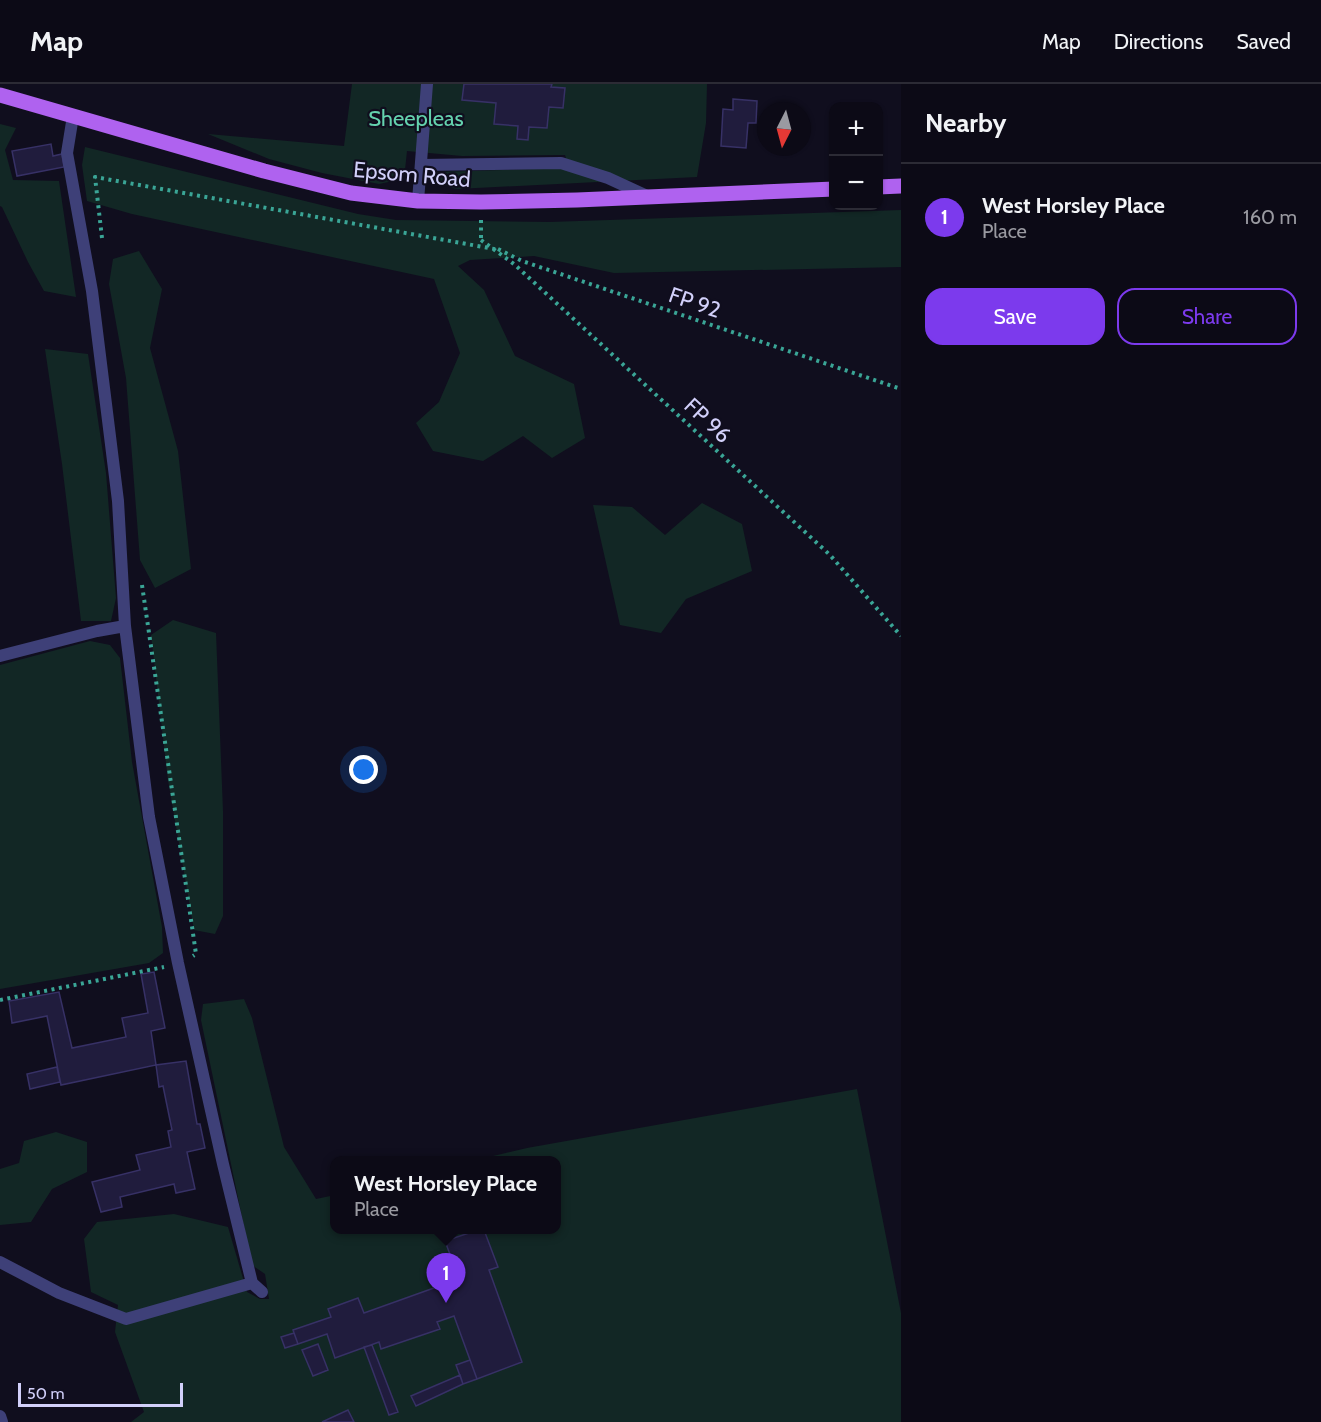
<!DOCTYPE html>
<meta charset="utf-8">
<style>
body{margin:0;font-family:Cabin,sans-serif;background:#15131f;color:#f1f3f6}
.controls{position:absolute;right:18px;top:18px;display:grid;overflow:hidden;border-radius:12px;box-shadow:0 2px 4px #0004}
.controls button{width:54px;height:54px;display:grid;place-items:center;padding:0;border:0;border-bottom:2px solid #2c2b35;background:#0c0a16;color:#f1f3f6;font:30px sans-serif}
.compass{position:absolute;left:757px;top:18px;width:54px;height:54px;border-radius:50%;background:#0c0a16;box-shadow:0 2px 4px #0004;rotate:186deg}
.scale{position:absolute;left:18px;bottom:15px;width:165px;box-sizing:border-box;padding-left:6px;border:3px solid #d2d0fa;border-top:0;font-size:16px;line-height:21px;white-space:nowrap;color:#d2d0fa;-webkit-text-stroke:4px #100e1e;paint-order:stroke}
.you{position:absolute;left:364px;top:686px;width:21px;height:21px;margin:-15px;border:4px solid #fff;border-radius:50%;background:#1a73e8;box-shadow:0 0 0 9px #1a73e833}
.badge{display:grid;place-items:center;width:39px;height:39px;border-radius:50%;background:#7c3aed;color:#fff;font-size:20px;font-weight:700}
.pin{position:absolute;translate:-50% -50px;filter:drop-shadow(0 2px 3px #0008)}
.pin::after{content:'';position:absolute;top:32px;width:21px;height:18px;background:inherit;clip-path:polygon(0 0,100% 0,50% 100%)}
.popup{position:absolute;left:330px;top:1072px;width:231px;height:78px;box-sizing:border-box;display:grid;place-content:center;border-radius:12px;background:#0c0a16;filter:drop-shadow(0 2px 4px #0005);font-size:20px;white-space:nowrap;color:#9a9aa1}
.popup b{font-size:22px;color:#f1f3f6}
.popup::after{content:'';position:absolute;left:50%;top:100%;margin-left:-12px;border:12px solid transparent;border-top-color:#0c0a16}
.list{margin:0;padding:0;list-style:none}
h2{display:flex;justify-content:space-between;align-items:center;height:78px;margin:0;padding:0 24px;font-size:26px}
h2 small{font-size:20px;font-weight:400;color:#9a9aa1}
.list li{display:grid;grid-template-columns:39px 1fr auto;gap:18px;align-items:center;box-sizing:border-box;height:108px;padding:0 24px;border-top:2px solid #2c2b35}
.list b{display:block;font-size:22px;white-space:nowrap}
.list p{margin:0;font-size:20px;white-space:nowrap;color:#9a9aa1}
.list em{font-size:20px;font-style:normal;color:#9a9aa1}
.actions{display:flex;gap:12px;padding:18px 24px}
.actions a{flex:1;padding:14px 0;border:2px solid #7c3aed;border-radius:18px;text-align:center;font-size:21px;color:#7c3aed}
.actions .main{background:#7c3aed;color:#fff}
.map{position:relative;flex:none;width:901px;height:1338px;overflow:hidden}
header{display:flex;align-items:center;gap:36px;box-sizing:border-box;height:84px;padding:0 30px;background:#0c0a16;border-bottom:2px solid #2c2b35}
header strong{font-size:28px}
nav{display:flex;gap:33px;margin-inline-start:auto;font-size:21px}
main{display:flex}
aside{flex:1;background:#0c0a16}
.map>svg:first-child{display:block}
</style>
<header>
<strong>Map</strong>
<nav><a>Map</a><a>Directions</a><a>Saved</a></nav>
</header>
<main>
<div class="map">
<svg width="901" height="1338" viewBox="0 0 901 1338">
<rect width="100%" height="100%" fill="#100e1e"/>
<path fill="#122725" d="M352 0H707L706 39 697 93 457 105C445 102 438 100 434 88L569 84 565 71 462 72 407 67 405 86 393 97 379 100 322 89 269 75 208 50 344 62Z
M0 40 16 44 5 66 13 96 59 97 76 213 44 207 28 178 2 123 0 122Z
M85 63 358 130 396 136 550 138 901 126V183L614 189 534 172 470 176 458 182 484 206 515 272 574 300 585 354 552 374 523 352 483 377 433 367 416 339 439 318 460 269 434 195 132 130 87 117 82 81Z
M139 167 162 205 150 264 178 367 191 485 155 504 140 476 126 294 109 200 113 175Z
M45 265 88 270 106 389 116 514 111 537H81L62 380Z
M702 419 742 440 752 487 686 515 661 549 620 541 593 421 632 423 665 451Z
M173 536 216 549 223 727V832L215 850 194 846 168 696 151 551Z
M90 557 110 561 120 574 132 678 162 843 163 869 149 879 0 905V581Z
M244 915 252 934 284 1063 316 1115 335 1111V1146H557V1076H476L527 1064 857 1005 901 1229V1338H131L144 1328 115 1248 118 1221 91 1208 84 1155 97 1138 174 1130 228 1143 247 1208 260 1215H269L265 1190 252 1181 201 936 203 920Z
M56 1048 87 1058V1088L52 1105 31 1138 0 1141V1085L19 1079 24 1057Z"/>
<path fill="#201c3d" stroke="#373166" stroke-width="1.5" d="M464 0H552L551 3 565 4 563 24 549 23 547 44 529 43 528 56 517 55 518 42 494 40 496 19 462 16Z
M733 15 757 17 756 39H748L746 64 721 62 723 25 733 26Z
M51 60 53 72 62 70 64 83 17 92 12 67Z
M154 888 165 944 151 947 156 981 61 1001 47 932 12 939 9 917 59 908 72 964 126 953 122 934 148 929 141 890Z
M186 977 197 1040H200L205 1064 187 1068 195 1105 176 1109 174 1100 120 1113 122 1123 101 1128 92 1098 140 1086 136 1071 171 1063 168 1047 172 1046 163 1002 159 1003 156 981Z
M57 983 60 998 30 1005 27 990Z
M478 1146H484L498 1183 489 1186 522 1278 477 1295 454 1232 437 1238 440 1245 381 1265 379 1258 335 1274 327 1250 298 1260 293 1246 331 1233 328 1225 358 1214 364 1229 459 1195 445 1157Z
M294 1249 298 1260 285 1264 281 1253Z
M318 1260 328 1286 313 1292 302 1266Z
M372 1261 398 1328 389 1331 364 1263Z
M470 1276 477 1295 463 1300 456 1281Z
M460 1291 463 1300 416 1322 411 1312Z
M348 1326 354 1338H322Z"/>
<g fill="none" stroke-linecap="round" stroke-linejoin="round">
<path stroke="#3aa596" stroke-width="4" stroke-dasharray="3 4.5" stroke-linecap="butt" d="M481 136V156
M102 154 95 93 500 166
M481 156 514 180 830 471 901 552
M498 165 522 177 901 305
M142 501 196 870 193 872
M0 916 164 883"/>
<path stroke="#3e4078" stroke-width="12" d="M73 32 67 69 92 207 118 417 125 542 149 733 178 879 223 1080 252 1199 262 1208
M421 81 561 79 608 94 647 112
M418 117 427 0
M0 572 97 547 125 542
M0 1178 59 1209 126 1235 252 1199
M0 1332 2 1338"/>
<path stroke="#af62ef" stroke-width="15" d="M0 11 264 87 351 109 418 117 481 118 577 116 834 105
M878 103 901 102"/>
</g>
<g text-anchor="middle" stroke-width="4.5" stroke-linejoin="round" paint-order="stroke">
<g font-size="22" fill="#64d2ae" stroke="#100e1e">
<text x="416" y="42">Sheepleas</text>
</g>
<g font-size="22" fill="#d2d0fa" stroke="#100e1e">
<text transform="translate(412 90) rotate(5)" y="8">Epsom Road</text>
<text transform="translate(695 218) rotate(19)" y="8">FP 92</text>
<text transform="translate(708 336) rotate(43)" y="8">FP 96</text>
</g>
</g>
</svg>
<div class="controls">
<button>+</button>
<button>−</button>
</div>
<svg class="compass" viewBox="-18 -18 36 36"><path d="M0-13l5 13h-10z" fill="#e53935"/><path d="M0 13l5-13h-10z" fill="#9a9aa1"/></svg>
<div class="scale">50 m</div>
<div class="you"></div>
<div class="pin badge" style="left:446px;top:1219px">1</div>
<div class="popup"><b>West Horsley Place</b>Place</div>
</div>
<aside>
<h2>Nearby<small></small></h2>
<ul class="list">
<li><span class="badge">1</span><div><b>West Horsley Place</b><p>Place</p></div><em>160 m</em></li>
</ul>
<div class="actions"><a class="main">Save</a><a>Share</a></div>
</aside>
</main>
